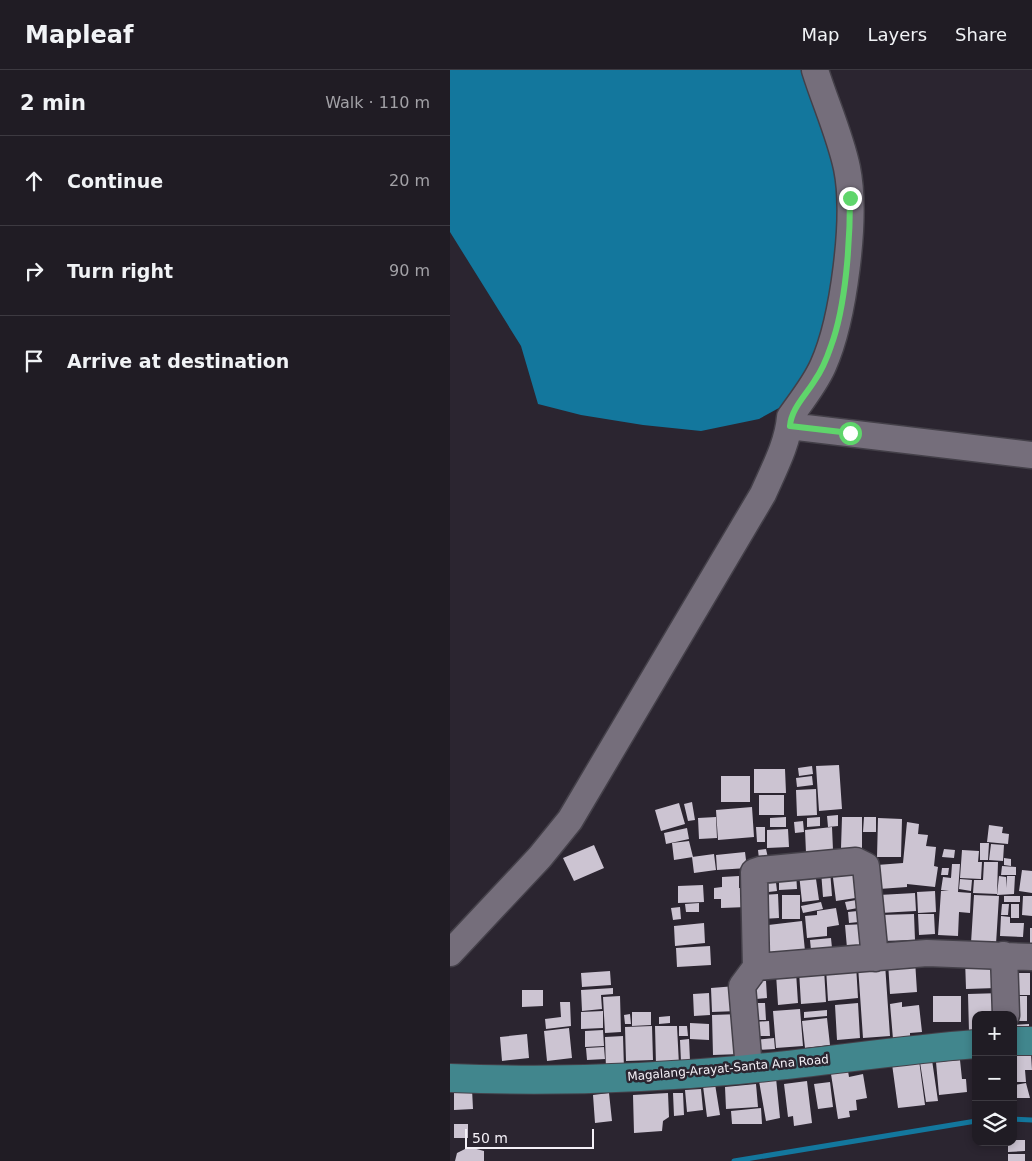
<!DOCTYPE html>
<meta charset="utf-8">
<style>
body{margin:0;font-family:"DejaVu Sans",sans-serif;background:#28252c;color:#f1f3f6}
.controls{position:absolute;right:15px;bottom:15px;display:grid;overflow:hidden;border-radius:10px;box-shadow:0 2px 8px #0003}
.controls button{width:45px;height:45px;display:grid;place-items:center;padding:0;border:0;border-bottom:1px solid #3d3a41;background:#201c24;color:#f1f3f6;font:25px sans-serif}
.scale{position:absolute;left:15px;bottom:12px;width:129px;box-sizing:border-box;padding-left:5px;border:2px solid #f4f0f7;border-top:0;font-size:14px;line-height:18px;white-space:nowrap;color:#f4f0f7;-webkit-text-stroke:4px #2b2530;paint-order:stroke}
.stop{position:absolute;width:15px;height:15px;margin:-11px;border:4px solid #5fd56b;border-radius:50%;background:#fff}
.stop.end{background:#5fd56b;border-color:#fff;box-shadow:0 1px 5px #0008}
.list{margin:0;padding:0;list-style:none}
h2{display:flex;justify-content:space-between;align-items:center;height:65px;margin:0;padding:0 20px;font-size:21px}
h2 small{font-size:16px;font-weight:400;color:#a2a1a6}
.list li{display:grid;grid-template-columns:32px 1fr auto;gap:15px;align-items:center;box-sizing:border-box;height:90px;padding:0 20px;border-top:1px solid #3d3a41}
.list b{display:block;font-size:19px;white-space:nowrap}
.list em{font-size:16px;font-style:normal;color:#a2a1a6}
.icon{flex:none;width:28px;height:28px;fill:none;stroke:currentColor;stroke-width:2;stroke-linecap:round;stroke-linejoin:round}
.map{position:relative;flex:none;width:582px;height:1091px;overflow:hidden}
header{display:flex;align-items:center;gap:30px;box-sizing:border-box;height:70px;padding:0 25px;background:#201c24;border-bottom:1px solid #3d3a41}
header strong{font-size:24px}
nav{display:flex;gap:28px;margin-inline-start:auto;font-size:18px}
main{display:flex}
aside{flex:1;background:#201c24}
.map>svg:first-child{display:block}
</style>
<header>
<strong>Mapleaf</strong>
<nav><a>Map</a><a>Layers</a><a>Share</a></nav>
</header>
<main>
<aside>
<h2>2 min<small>Walk · 110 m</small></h2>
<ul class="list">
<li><svg class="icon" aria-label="ahead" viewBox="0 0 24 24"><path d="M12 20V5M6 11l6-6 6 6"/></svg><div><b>Continue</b></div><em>20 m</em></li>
<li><svg class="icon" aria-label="right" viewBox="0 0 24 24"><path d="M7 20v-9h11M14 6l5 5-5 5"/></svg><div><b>Turn right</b></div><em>90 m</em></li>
<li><svg class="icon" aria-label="arrive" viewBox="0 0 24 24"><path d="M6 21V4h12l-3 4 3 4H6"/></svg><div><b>Arrive at destination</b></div></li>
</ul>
</aside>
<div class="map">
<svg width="582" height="1091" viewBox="0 0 582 1091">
<rect width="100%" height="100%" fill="#2b2530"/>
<path fill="#13779d" d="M0 0H354L390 101 393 146 373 284 338 333 309 349 251 361 193 355 131 345 88 334 71 276 0 162Z"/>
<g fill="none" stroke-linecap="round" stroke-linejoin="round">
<path stroke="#13779d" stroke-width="5" d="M563 1049 582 1050
M284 1091 526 1051"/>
</g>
<path fill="#ccc4d2" d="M389 695 392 739 369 741 366 696Z
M362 696 363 704 349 706 348 698Z
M304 699H335L336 723H304Z
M271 706H300V732H271Z
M362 706 363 715 347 717 346 708Z
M366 719 367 745 347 746 346 720Z
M309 725H334V745H309Z
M242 732 245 750 238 751 234 734Z
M229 733 235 754 211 761 205 740Z
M302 737 304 767 268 770 266 740Z
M388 745V756L378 757 377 746Z
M266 747 267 768 249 769 248 748Z
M336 747V757H320V748Z
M370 747V756L357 757V748Z
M392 747H412V778H391Z
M414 747H426V762H413Z
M428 748 452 749 451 787H427Z
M353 751 354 762 345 763 344 752Z
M457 752 469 754 468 764 478 765 476 776 486 777 484 796 488 797 485 817 457 814V817L429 819 427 795 453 793Z
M539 755 553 757 552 763 559 764 558 774 537 772Z
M306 757H315V772H307Z
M382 757 383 780 356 783 355 760Z
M237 758 239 769 216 774 214 763Z
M338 759 339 777 317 778V760Z
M239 771 243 787 224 790 222 773Z
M530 773H539L538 790H530Z
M541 774 554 775 553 791 539 790Z
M144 775 154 798 124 811 113 788Z
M316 779 318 788 309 789 308 780Z
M494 779 505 780 504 788 492 787Z
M512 780 529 781 528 792H532L531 809 510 808Z
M295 782 297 798 267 800 266 785Z
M264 784 266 800 244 803 242 787Z
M554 788 561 789V796L554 795Z
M534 792H548L547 824 523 823 524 810H533Z
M502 794H510L508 822 521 823 520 843 509 842 508 866 488 865 491 821H499L491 820 493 807 501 808Z
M552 796 566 797V805H551Z
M407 797 412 827 386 831 382 800Z
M492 798H499L498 805H491Z
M380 800 382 826 373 827 371 801Z
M572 800 582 801V823L569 821Z
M329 802H346L347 819 329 820Z
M365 802 369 830 352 832 349 804Z
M325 804 327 821 310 823 308 805Z
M289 806V818H296L297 837 271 838V829H264V818L272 817V807Z
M549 806 556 807V818L557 806H565L564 824 547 825Z
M510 809 522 810 521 821 509 819Z
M253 815 254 832 228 833V816Z
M485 821 486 842 468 843 467 822Z
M465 823 466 841 430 843 429 825Z
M328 824 329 848 312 849 310 825Z
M332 825H350V849H332Z
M524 825 549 826 546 874 521 873Z
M554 826H570V832H554Z
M573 826H582V846L572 845Z
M412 829 413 837 397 840 395 832Z
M371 832 373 839 353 843 351 836Z
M249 833V842H236L235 834Z
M552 834H559L558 845H551Z
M561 834H569V848H561Z
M230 837 231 849 223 850 221 838Z
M386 838 389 855 377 857V866L357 868 355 846 367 845V841Z
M417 840 418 851 399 853 398 842Z
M464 844 465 870 431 871 430 845Z
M468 844H484L485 864 469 865Z
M551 846 560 847V853H574L573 867 550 866Z
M352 851 355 881 313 886 310 856Z
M254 853 255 873 225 876 224 856Z
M416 854 418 876 397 878 395 855Z
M580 858H582V876L580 875Z
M381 868 382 878 361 880 360 870Z
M260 876 261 895 227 897 226 878Z
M545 888 546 918 516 919 515 889Z
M465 890 467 922 440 924 438 892Z
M435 894 440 966 413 968 408 896Z
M406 895 408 928 378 931 376 898Z
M374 899 376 932 351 934 349 901Z
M160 901 161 915 132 917 131 903Z
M346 902 348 933 328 935 326 904Z
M560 903H580V925H560Z
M306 911H316L317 928 306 929Z
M286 916 288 941 262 942 261 918Z
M163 918V924L151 925 152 939 132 941 131 920Z
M72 920H93V936L72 937Z
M259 923 260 945 244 946 243 924Z
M552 923V945H526V962H519L518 924Z
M170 926 171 962 155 963 153 927Z
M483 926H511V952H483Z
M560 926H577V951H563Z
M110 932H120L121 956 96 959 95 949 111 947Z
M452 932V937L469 935 472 962 460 963V967L443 969 440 934Z
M305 933H315L316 950H306Z
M408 933 410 968 387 970 385 935Z
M350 939 353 976 326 978 323 941Z
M377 940V946L354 948V942Z
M153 941V958L131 959V942Z
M182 942H201V955L182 956Z
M180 944 181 954H175L174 945Z
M290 944 291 984 263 985 262 945Z
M220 946V953L209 954V947Z
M377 948 380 975 355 978 352 951Z
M319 951 320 966H305L304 952Z
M240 953 259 954V970L240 969Z
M579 954V963H563V955Z
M202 956 203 990 176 991 175 957Z
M205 956H227L229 995H206Z
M229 956H237L238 966H229Z
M119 958 122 988 97 991 94 961Z
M153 960 154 976 135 977V961Z
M77 964 79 988 52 991 50 967Z
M173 966 174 999H156L155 967Z
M324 968 325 979 307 980 306 970Z
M239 969 240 991 231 992 230 970Z
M154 977 155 989 137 990 136 978Z
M581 984 582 1000H575L576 1012H565V985Z
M469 990 475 1035 448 1038 442 994Z
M482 990 488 1031 476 1032 470 992Z
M510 990 512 1009H516L517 1022 489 1025 486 992Z
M398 1001 399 1007 413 1004 417 1028 406 1030 407 1040 399 1041 400 1047 388 1049 381 1004Z
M326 1008 330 1048 316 1051 309 1011Z
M357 1011 362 1053 344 1056 343 1046 338 1047 334 1014Z
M380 1012 383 1037 368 1039 364 1014Z
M576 1013 580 1028H567L564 1015Z
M265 1014 270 1045 257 1047 253 1016Z
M306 1014 308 1037 276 1039 275 1017Z
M4 1019H22L23 1039 4 1040Z
M251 1019 253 1040 237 1042 235 1020Z
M159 1023 162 1051 145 1053 143 1025Z
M218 1023 219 1047 213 1051 212 1061 184 1063 183 1025Z
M223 1023H233L234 1045 224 1046Z
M311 1038 312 1054H282L281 1041Z
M4 1054H18V1068H4Z
M563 1070H575V1081L558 1082V1072Z
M19 1077 34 1081V1091H5L7 1083Z
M558 1084H575V1091H558Z"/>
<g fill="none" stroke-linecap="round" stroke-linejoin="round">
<g stroke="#444049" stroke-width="29">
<path id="minor" d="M339 356 582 385
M0 883 90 787 120 750 313 424C324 399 338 373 340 347 352 330 365 314 373 296 394 249 407 147 397 98 390 65 375 32 365 0
M554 885 556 945
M306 897 304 802 310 800 406 791 416 796 425 888
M299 999 292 916 306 897 477 883 582 887"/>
</g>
<g stroke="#444049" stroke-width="30">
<path id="major" d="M563 971H582
M0 1008C96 1012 192 1009 288 1000 367 993 446 980 526 974"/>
</g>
<use href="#minor" stroke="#756e7b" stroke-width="26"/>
<use href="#major" stroke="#41868d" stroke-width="28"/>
</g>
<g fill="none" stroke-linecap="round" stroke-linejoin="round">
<path stroke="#5fd56b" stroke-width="6" d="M400 128C400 171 396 236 381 276 377 288 372 300 365 310 356 325 341 339 340 356L400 363"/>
</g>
<g text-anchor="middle" stroke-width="5" stroke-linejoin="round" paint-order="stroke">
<g font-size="12" fill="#f4f0f7" stroke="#2b2530">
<text transform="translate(278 998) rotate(-5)" y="4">Magalang-Arayat-Santa Ana Road</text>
</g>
</g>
</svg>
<div class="controls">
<button>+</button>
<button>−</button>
<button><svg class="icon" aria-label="layers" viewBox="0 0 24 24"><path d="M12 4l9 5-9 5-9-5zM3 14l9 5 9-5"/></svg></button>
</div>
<div class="scale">50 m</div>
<div class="stop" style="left:400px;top:363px"></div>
<div class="stop end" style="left:400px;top:128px"></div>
</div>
</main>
